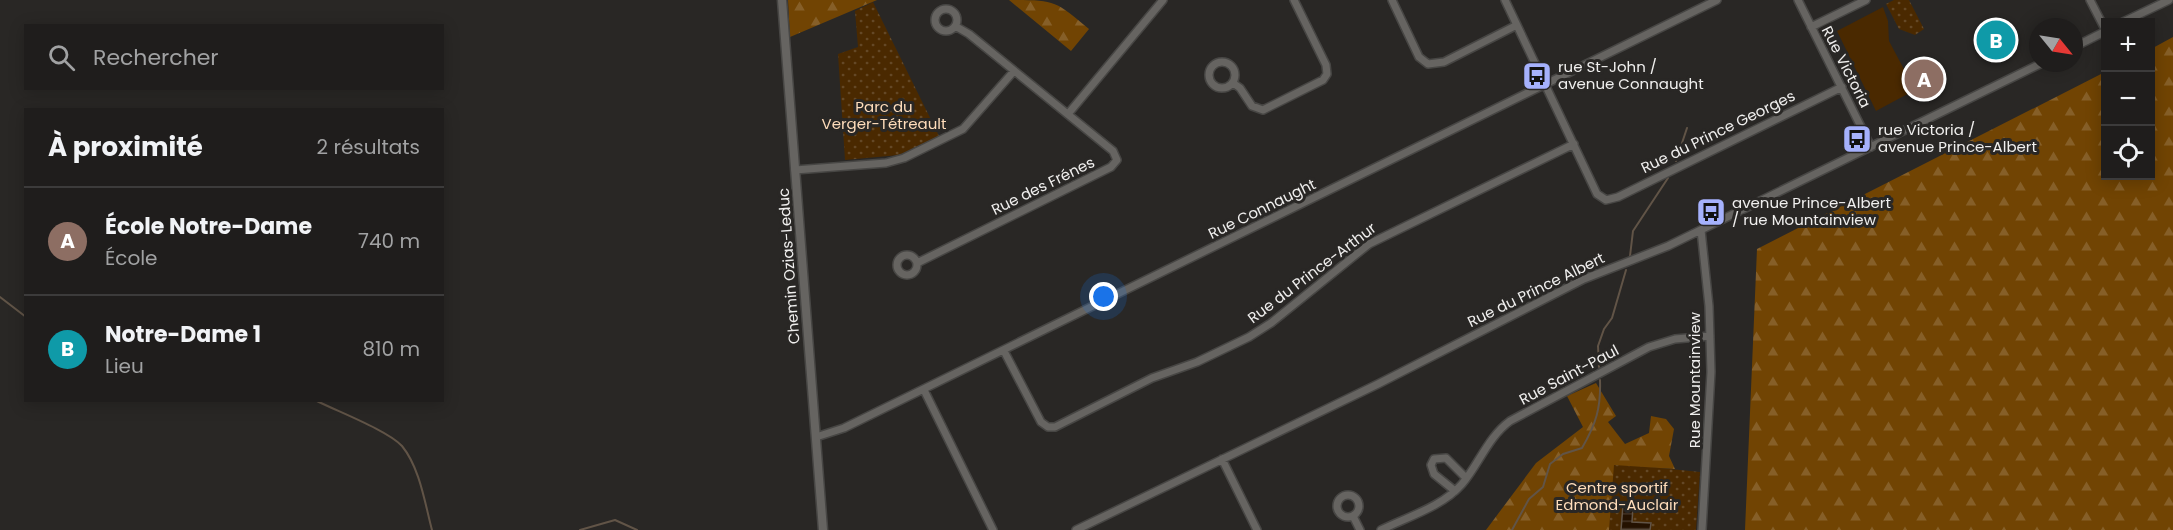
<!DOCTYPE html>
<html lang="fr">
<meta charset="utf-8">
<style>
body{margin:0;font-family:Poppins,sans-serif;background:#2c2a29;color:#f1f3f6}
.controls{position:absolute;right:18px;top:18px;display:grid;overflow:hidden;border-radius:0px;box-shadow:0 3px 15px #0003}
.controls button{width:54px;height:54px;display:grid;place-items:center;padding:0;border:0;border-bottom:2px solid #3c3b3b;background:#1f1d1c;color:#f1f3f6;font:30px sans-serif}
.compass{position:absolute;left:2029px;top:18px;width:54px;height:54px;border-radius:50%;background:#1f1d1c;box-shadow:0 3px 15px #0003;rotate:120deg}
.you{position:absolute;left:1104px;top:297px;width:21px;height:21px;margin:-15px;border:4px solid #fff;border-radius:50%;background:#1a73e8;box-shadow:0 0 0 9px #1a73e833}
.badge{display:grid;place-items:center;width:39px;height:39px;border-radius:50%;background:#0b8043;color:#fff;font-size:20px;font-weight:700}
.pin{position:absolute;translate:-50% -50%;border:3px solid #fff;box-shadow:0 2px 6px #0006}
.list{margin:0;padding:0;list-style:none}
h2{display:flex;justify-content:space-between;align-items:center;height:78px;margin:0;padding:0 24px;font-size:26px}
h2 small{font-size:20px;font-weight:400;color:#a1a2a3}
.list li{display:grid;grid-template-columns:39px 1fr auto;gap:18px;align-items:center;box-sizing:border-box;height:108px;padding:0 24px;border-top:2px solid #3c3b3b}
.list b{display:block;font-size:22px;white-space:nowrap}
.list p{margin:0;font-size:20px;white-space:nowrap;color:#a1a2a3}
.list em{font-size:20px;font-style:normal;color:#a1a2a3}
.icon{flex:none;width:33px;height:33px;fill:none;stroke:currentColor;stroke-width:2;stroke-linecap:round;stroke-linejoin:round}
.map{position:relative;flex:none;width:2173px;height:530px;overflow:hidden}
.search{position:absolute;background:#1f1d1c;box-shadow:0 3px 15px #0003;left:24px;top:24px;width:420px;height:66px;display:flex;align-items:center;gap:15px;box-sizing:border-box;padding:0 21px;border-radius:0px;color:#a1a2a3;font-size:22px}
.panel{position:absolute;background:#1f1d1c;box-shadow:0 3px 15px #0003;left:24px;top:108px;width:420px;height:294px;border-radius:0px}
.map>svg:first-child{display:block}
</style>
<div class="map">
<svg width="2173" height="530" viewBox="0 0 2173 530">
<defs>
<pattern id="grass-dots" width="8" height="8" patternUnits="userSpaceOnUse" patternTransform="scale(1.5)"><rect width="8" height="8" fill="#4a2900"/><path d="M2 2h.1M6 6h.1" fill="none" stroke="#644826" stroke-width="1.8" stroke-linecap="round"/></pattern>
<pattern id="forest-firs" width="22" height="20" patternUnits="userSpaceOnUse" patternTransform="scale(1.5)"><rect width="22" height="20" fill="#714403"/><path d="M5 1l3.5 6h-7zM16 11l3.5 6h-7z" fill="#865f28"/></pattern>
<pattern id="water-rules" width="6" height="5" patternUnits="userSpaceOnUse" patternTransform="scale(1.5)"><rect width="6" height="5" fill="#241100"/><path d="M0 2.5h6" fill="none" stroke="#443426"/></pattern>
</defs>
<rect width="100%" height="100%" fill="#292725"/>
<path fill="url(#grass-dots)" d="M1894 0H1909L1924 29 1915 35 1899 29 1886 4Z
M873 2 939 136 899 155 845 160 838 54 858 47 855 11Z
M1601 462 1700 472 1696 530H1551Z"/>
<path fill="url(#forest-firs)" d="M788 0H877L790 37Z
M1009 0C1054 0 1055 0 1089 29L1071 51Z
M2173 37V530H1745L1757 249 2105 72 2106 176H2150L2151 49Z
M1596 383 1616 416 1608 422 1625 444 1649 433 1651 416 1666 419 1674 429 1669 456 1675 469 1614 465 1609 530H1486L1536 463 1583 427 1567 396Z"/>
<path fill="#4a2900" d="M1883 7 1888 21 1889 41 1915 90 1876 111 1837 31Z"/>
<path fill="url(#water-rules)" stroke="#615447" stroke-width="1.5" d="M1623 505 1633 506 1632 522 1651 523 1650 530H1621Z"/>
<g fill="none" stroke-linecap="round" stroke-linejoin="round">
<path stroke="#615447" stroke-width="2" d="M1676 161 1687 128
M1630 256 1633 231 1668 178
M0 297 26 317
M1599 367 1598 346 1604 329 1612 318 1626 270
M315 400C336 411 387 430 402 446 420 468 425 504 432 530
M580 530 615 520 637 530
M1512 530 1529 499 1543 487 1550 464 1563 454 1582 448C1596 424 1601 408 1600 380"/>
<g stroke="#474644" stroke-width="10">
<path id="minor" d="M1392 0 1419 57 1428 64 1444 62 1517 25
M1505 0 1597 194 1606 200 1618 197 1842 87
M1798 0 1871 147
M2090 0 2106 31
M935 20a11 11 0 1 1 22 0a11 11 0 1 1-22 0Z
M2123 22 2169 0
M1811 27 1866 0
M2074 47 2106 31
M1209 75a13 13 0 1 1 26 0a13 13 0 1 1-26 0Z
M1233 83 1240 88 1252 106 1263 110 1323 80 1327 74 1326 65 1294 0
M1068 114 1163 0
M795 170 886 163 904 158 963 129 1014 71
M1701 230 1709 306 1711 372 1702 530
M897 265a10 10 0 1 1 20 0a10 10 0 1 1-20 0Z
M917 263 1111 167 1117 160 1113 151 969 34 955 26
M1004 351 1041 422 1048 427H1055L1152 378 1197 362 1249 337 1271 323 1369 244 1574 144
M924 390 993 530
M816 437 844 428 1717 0
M1222 459 1257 530
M1455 491 1434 474 1431 465 1434 459 1446 458 1466 478
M1337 506a11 11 0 1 1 22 0a11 11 0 1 1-22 0Z
M1353 516 1360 530
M1076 530 1378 384 1584 279 1668 246 2042 63
M1381 530C1407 517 1442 507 1462 484 1479 464 1488 437 1510 421L1649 347 1675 339 1710 336"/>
</g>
<g stroke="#474644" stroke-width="11">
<path id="tertiary" d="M782 0 823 530"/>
</g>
<use href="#minor" stroke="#666461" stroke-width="7"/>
<use href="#tertiary" stroke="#666461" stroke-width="8"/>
</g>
<defs>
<g id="bus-square" transform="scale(1.5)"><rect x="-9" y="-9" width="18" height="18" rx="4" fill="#a5b1fc" stroke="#292725"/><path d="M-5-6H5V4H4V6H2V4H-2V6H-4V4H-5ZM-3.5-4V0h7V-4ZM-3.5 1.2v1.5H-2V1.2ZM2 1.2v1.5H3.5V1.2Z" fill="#111"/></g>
</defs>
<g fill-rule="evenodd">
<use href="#bus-square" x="1537" y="76"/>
<use href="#bus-square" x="1857" y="139"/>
<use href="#bus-square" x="1711" y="212"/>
</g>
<g text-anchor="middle" stroke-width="6" stroke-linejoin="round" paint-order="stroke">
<g font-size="15" fill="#f0efee" stroke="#292725" text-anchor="start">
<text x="1558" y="72">rue St-John /<tspan x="1558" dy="17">avenue Connaught</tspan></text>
<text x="1878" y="135">rue Victoria /<tspan x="1878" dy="17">avenue Prince-Albert</tspan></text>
<text x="1732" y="208">avenue Prince-Albert<tspan x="1732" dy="17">/ rue Mountainview</tspan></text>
</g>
<g font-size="15" fill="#f0efee" stroke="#292725">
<text transform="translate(1846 67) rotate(63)" y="5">Rue Victoria</text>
<text transform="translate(1718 132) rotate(-26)" y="5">Rue du Prince Georges</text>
<text transform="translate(1043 186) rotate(-26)" y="5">Rue des Frénes</text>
<text transform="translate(1262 209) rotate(-26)" y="5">Rue Connaught</text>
<text transform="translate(789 266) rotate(-94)" y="5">Chemin Ozias-Leduc</text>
<text transform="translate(1312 273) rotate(-37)" y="5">Rue du Prince-Arthur</text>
<text transform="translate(1536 290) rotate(-26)" y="5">Rue du Prince Albert</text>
<text transform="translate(1569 375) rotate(-28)" y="5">Rue Saint-Paul</text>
<text transform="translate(1695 380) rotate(-90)" y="5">Rue Mountainview</text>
</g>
<g font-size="15" fill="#fdb" stroke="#292725">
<text x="884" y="112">Parc du<tspan x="884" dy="17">Verger-Tétreault</tspan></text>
<text x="1617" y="493">Centre sportif<tspan x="1617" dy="17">Edmond-Auclair</tspan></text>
</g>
</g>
</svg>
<div class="controls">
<button>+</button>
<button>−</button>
<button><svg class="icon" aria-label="locate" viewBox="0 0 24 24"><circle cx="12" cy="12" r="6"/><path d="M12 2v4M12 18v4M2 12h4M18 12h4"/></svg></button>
</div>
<svg class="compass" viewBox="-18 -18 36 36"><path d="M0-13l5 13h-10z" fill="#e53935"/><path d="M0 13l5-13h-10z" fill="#a1a2a3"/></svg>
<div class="you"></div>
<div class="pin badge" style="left:1924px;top:79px;background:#8d6e63">A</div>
<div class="pin badge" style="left:1996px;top:40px;background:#0f9aa8">B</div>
<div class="search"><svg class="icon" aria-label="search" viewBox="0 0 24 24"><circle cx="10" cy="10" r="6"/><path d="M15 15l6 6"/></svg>Rechercher</div>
<section class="panel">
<h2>À proximité<small>2 résultats</small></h2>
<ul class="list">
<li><span class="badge" style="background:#8d6e63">A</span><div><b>École Notre-Dame</b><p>École</p></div><em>740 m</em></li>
<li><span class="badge" style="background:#0f9aa8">B</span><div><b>Notre-Dame 1</b><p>Lieu</p></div><em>810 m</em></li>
</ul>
</section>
</div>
